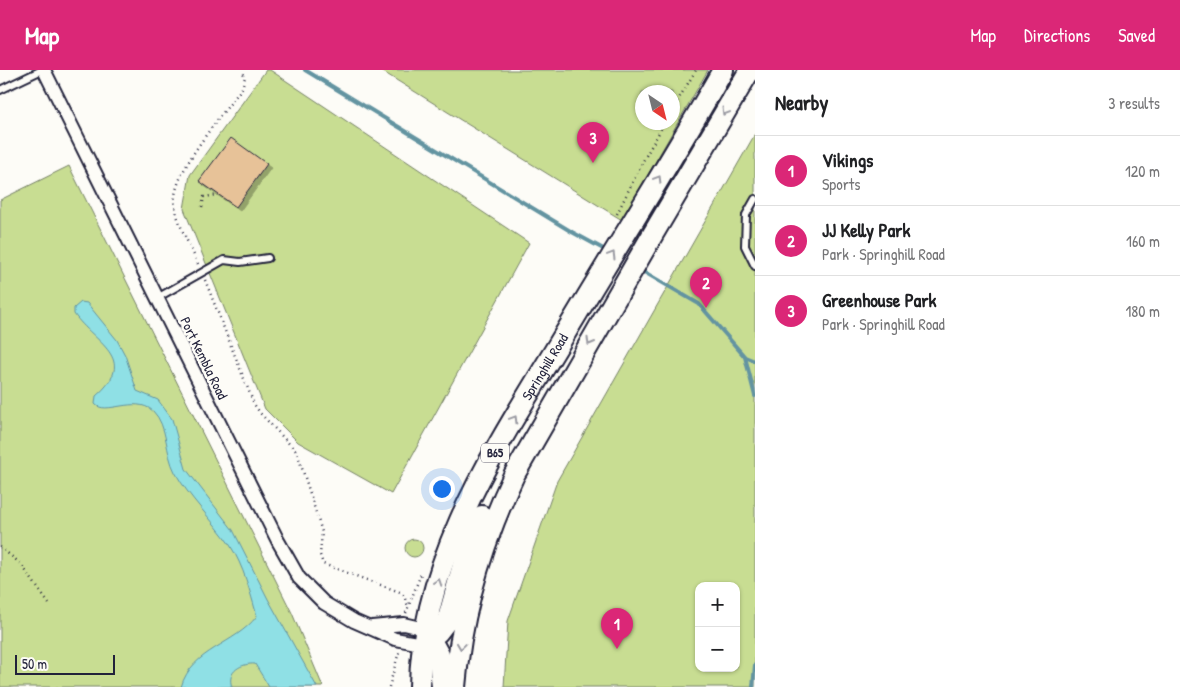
<!DOCTYPE html>
<meta charset="utf-8">
<style>
body{margin:0;font-family:"Patrick Hand",sans-serif;background:#f2f2f2;color:#202124}
.controls{position:absolute;right:15px;bottom:15px;display:grid;overflow:hidden;border-radius:10px;box-shadow:0 1px 4px #0004}
.controls button{width:45px;height:45px;display:grid;place-items:center;padding:0;border:0;border-bottom:1px solid #e0e0e0;background:#fff;color:#202124;font:25px sans-serif}
.compass{position:absolute;left:635px;top:15px;width:45px;height:45px;border-radius:50%;background:#fff;box-shadow:0 1px 4px #0004;rotate:145deg}
.scale{position:absolute;left:15px;bottom:12px;width:100px;box-sizing:border-box;padding-left:5px;border:2px solid #22223b;border-top:0;font-size:14px;line-height:18px;white-space:nowrap;color:#22223b;-webkit-text-stroke:4px #fdfcf7;paint-order:stroke}
.you{position:absolute;left:441px;top:418px;width:18px;height:18px;margin:-12px;border:4px solid #fff;border-radius:50%;background:#1a73e8;box-shadow:0 0 0 8px #1a73e833}
.badge{display:grid;place-items:center;width:32px;height:32px;border-radius:50%;background:#db2777;color:#fff;font-size:16px;font-weight:700}
.pin{position:absolute;translate:-50% -41px;filter:drop-shadow(0 1px 2px #0008)}
.pin::after{content:'';position:absolute;top:26px;width:18px;height:15px;background:inherit;clip-path:polygon(0 0,100% 0,50% 100%)}
.list{margin:0;padding:0;list-style:none}
h2{display:flex;justify-content:space-between;align-items:center;height:65px;margin:0;padding:0 20px;font-size:21px}
h2 small{font-size:16px;font-weight:400;color:#757577}
.list li{display:grid;grid-template-columns:32px 1fr auto;gap:15px;align-items:center;box-sizing:border-box;height:70px;padding:0 20px;border-top:1px solid #e0e0e0}
.list b{display:block;font-size:19px;white-space:nowrap}
.list p{margin:0;font-size:16px;white-space:nowrap;color:#757577}
.list em{font-size:16px;font-style:normal;color:#757577}
.map{position:relative;flex:none;width:755px;height:617px;overflow:hidden}
header{display:flex;align-items:center;gap:30px;box-sizing:border-box;height:70px;padding:0 25px;background:#db2777;color:#fff}
header strong{font-size:24px}
nav{display:flex;gap:28px;margin-inline-start:auto;font-size:18px}
main{display:flex}
aside{flex:1;background:#fff}
.map>svg:first-child{display:block}
</style>
<header>
<strong>Map</strong>
<nav><a>Map</a><a>Directions</a><a>Saved</a></nav>
</header>
<main>
<div class="map">
<svg width="755" height="617" viewBox="0 0 755 617">
<defs>
<filter id="shadow"><feDropShadow dx="4" dy="4" stdDeviation="0" flood-color="#0004"/></filter>
</defs>
<rect width="100%" height="100%" fill="#fdfcf7"/>
<filter id="ink" filterUnits="userSpaceOnUse"><feTurbulence type="fractalNoise" baseFrequency=".02" numOctaves="2"/><feDisplacementMap in="SourceGraphic" scale="10" xChannelSelector="R" yChannelSelector="G"/><feConvolveMatrix kernelMatrix="1 2 1 2 8 2 1 2 1" color-interpolation-filters="sRGB"/></filter>
<g filter="url(#ink)">
<path fill="#c8dd92" stroke="#758066" fill-rule="evenodd" d="M266 0H270L529 173 391 424 298 372 265 339 184 139 190 105Z
M380 0H708L622 150ZM642 22H672V52H642Z
M755 64V617H504L508 551 557 411ZM699 516H736V598H699Z
M69 96 292 543 323 617H0V130Z
M405 478a9 9 0 1 1 18 0a9 9 0 1 1-18 0Z"/>
<path fill="#8fe0e5" stroke="#6394a1" d="M81 232 87 233 117 270 125 285 137 321 158 330 172 349 186 399 233 460 268 529 317 617H269L255 594C242 593 226 601 232 617H181C192 579 235 575 257 546 250 522 244 497 230 475 213 450 189 428 175 402 165 383 168 356 153 341 135 325 105 346 95 334L96 326C140 288 94 273 74 244V238Z"/>
<g fill="none" stroke-linecap="round" stroke-linejoin="round">
<path stroke="#6394a1" stroke-width="4" d="M305 0 572 162 607 181
M639 199 699 234 745 287 755 291
M745 287 755 326
M753 617 755 595"/>
</g>
<path fill="#e7c298" stroke="#22223b" filter="url(#shadow)" d="M231 68 267 94 236 137 199 111Z"/>
<g fill="none" stroke-linecap="round" stroke-linejoin="round">
<g stroke="#22223b" stroke-width="10">
<path id="service" d="M0 20 42 0
M755 129 746 145 745 176 755 196
M157 228 224 190 240 192 268 188"/>
</g>
<g stroke="#22223b" stroke-width="16">
<path id="minor" d="M44 0 278 471 299 508 324 533 354 551 395 569 422 574
M372 557 404 554 425 559"/>
</g>
<g stroke="#22223b" stroke-width="24">
<g id="primary">
<path d="M425 559 439 585 442 617"/>
<path d="M422 574 438 562 448 549 465 488 482 446"/>
<path id="s1" d="M420 617C421 489 496 378 560 272 614 181 671 92 723 0"/>
<path d="M455 617C461 543 482 473 514 405L653 164 750 0"/>
</g>
</g>
<path stroke="#22223b" stroke-width="2.5" stroke-dasharray="1 4" stroke-linecap="butt" d="M672 40 696 0
M202 137 204 127 218 125
M617 144 643 91 665 52
M198 194C190 176 178 155 175 136 169 105 223 44 242 18L245 7 242 0
M205 210 254 334 260 343 297 382 322 462 320 485 323 494 400 522 404 526 408 537
M0 477 21 494 49 534
M406 543 422 501
M389 617 399 582"/>
<use href="#service" stroke="#fdfcf7" stroke-width="6"/>
<use href="#minor" stroke="#fdfcf7" stroke-width="12"/>
<use href="#primary" stroke="#fdfcf7" stroke-width="20"/>
</g>
<defs><path id="oneway-chevron" d="M-2-3.5L2.5 0L-2 3.5" fill="none" stroke-width="1.6" stroke-linecap="round" stroke-linejoin="round" transform="scale(1.25)"/></defs>
<g stroke="#9a9aa2">
<use href="#oneway-chevron" transform="translate(725 42) rotate(121)"/>
<use href="#oneway-chevron" transform="translate(658 109) rotate(-59)"/>
<use href="#oneway-chevron" transform="translate(612 185) rotate(-59)"/>
<use href="#oneway-chevron" transform="translate(590 272) rotate(120)"/>
<use href="#oneway-chevron" transform="translate(514 349) rotate(-59)"/>
<use href="#oneway-chevron" transform="translate(438 512) rotate(-71)"/>
<use href="#oneway-chevron" transform="translate(461 576) rotate(98)"/>
</g>
</g>
<g text-anchor="middle" stroke-width="5" stroke-linejoin="round" paint-order="stroke">
<rect fill="#fdfcf7" stroke="#646373" stroke-width="1" x="481" y="373.5" width="28" height="19" rx="4"/>
<g font-size="12" font-weight="bold" fill="#22223b">
<text x="495" y="387">B65</text>
</g>
<g font-size="14" fill="#22223b" stroke="#fdfcf7">
<text transform="translate(204 288) rotate(64)" y="5">Port Kembla Road</text>
<text dy="5" stroke="none"><textPath href="#s1" startOffset="348">Springhill Road</textPath></text>
</g>
</g>
</svg>
<div class="controls">
<button>+</button>
<button>−</button>
</div>
<svg class="compass" viewBox="-18 -18 36 36"><path d="M0-13l5 13h-10z" fill="#e53935"/><path d="M0 13l5-13h-10z" fill="#757577"/></svg>
<div class="scale">50 m</div>
<div class="you"></div>
<div class="pin badge" style="left:617px;top:579px">1</div>
<div class="pin badge" style="left:706px;top:238px">2</div>
<div class="pin badge" style="left:593px;top:93px">3</div>
</div>
<aside>
<h2>Nearby<small>3 results</small></h2>
<ul class="list">
<li><span class="badge">1</span><div><b>Vikings</b><p>Sports</p></div><em>120 m</em></li>
<li><span class="badge">2</span><div><b>JJ Kelly Park</b><p>Park · Springhill Road</p></div><em>160 m</em></li>
<li><span class="badge">3</span><div><b>Greenhouse Park</b><p>Park · Springhill Road</p></div><em>180 m</em></li>
</ul>
</aside>
</main>
